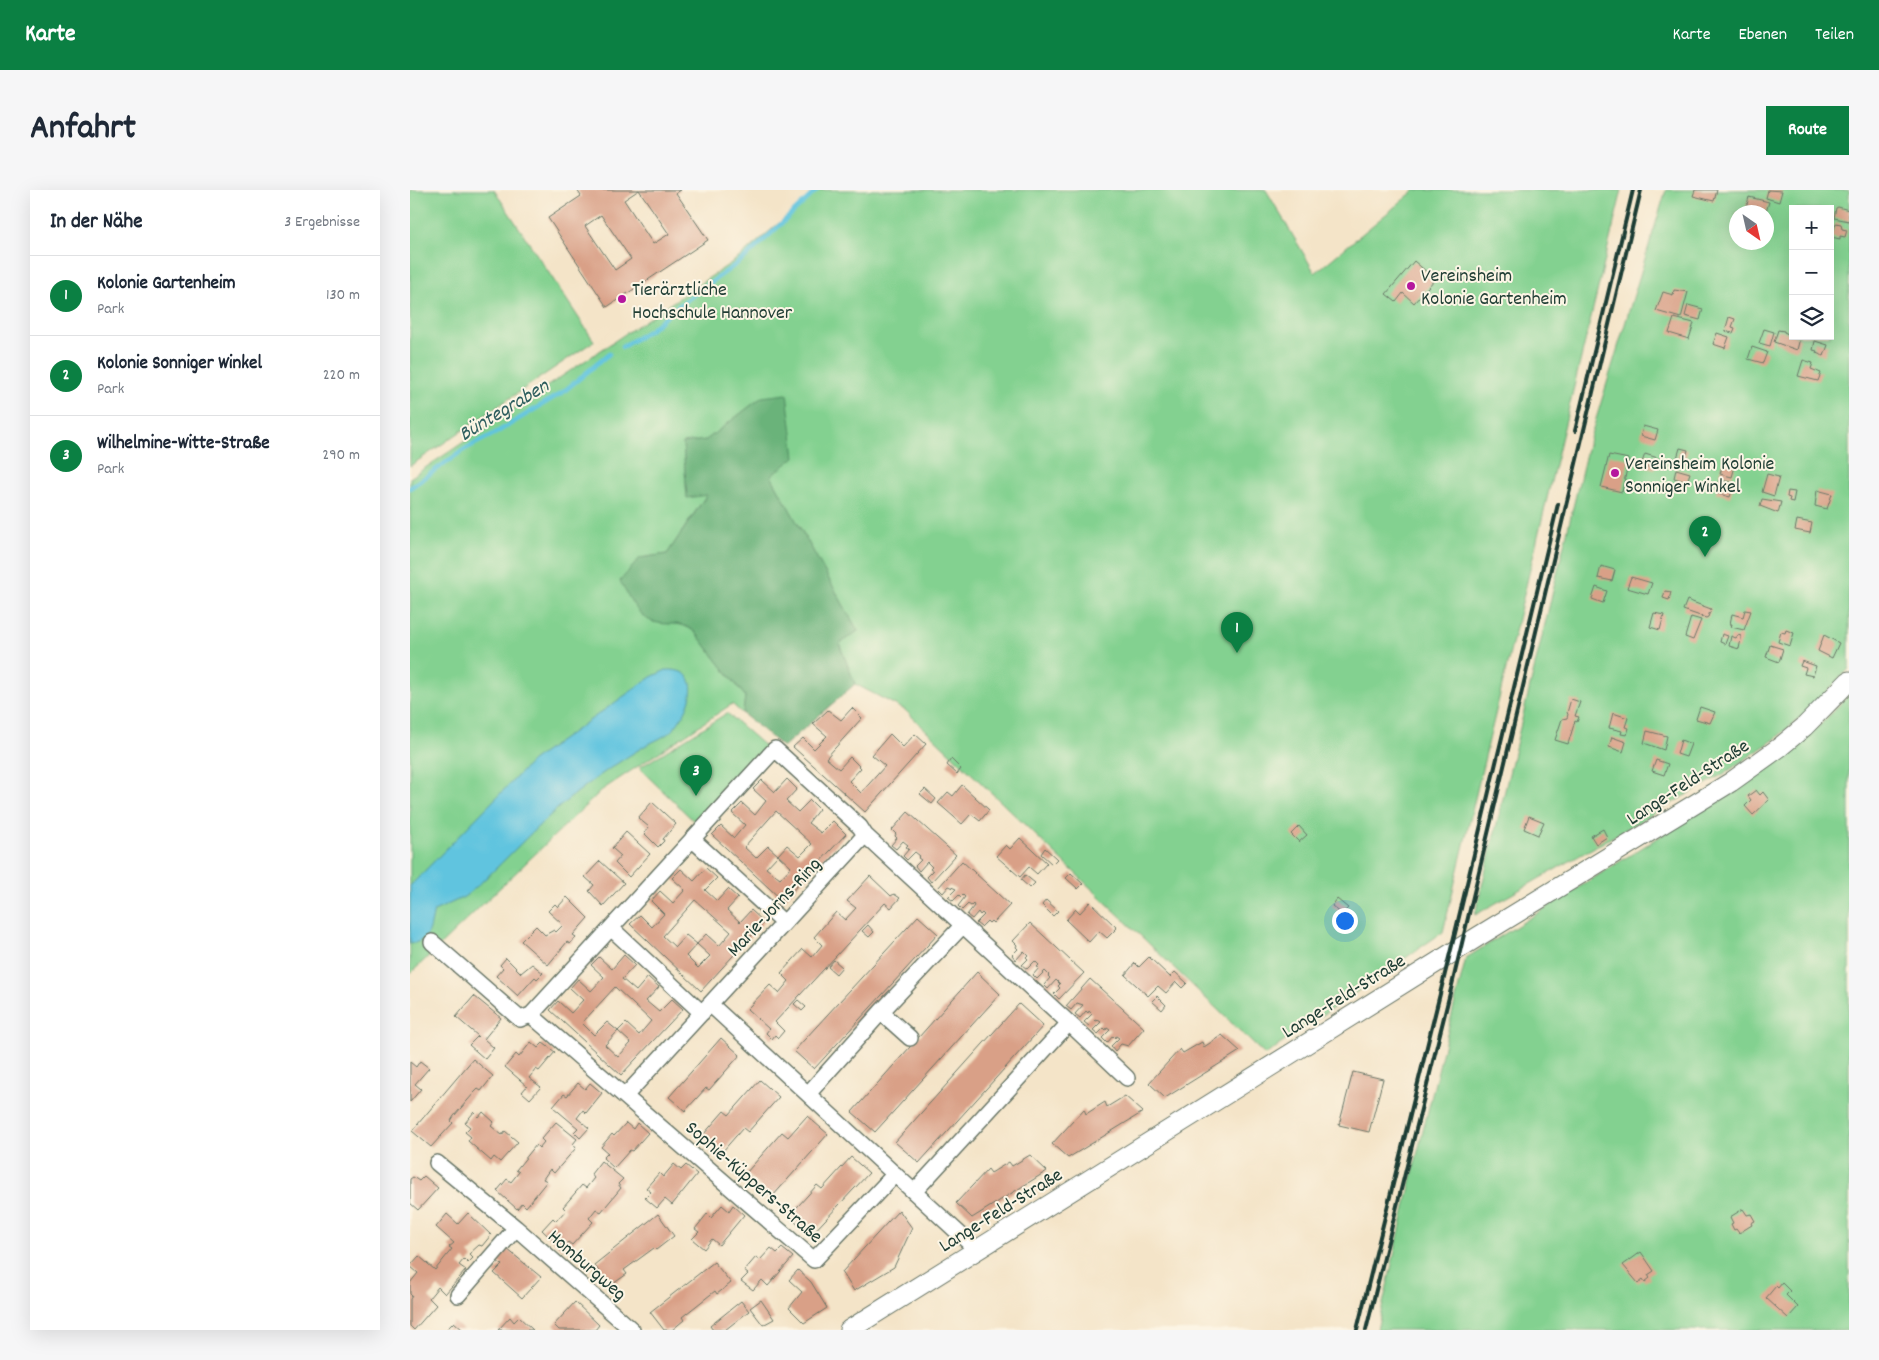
<!DOCTYPE html>
<html lang="de">
<meta charset="utf-8">
<style>
body{margin:0;font-family:Dekko,sans-serif;background:#f6f6f7;color:#1f2937}
.controls{position:absolute;right:15px;top:15px;display:grid;overflow:hidden;border-radius:0px;box-shadow:0 5px 20px #0002}
.controls button{width:45px;height:45px;display:grid;place-items:center;padding:0;border:0;border-bottom:1px solid #e0e1e3;background:#fff;color:#1f2937;font:25px sans-serif}
.compass{position:absolute;left:1319px;top:15px;width:45px;height:45px;border-radius:50%;background:#fff;box-shadow:0 5px 20px #0002;rotate:146deg}
.you{position:absolute;left:934px;top:730px;width:18px;height:18px;margin:-12px;border:4px solid #fff;border-radius:50%;background:#1a73e8;box-shadow:0 0 0 8px #1a73e833}
.badge{display:grid;place-items:center;width:32px;height:32px;border-radius:50%;background:#0b8043;color:#fff;font-size:16px;font-weight:700}
.pin{position:absolute;translate:-50% -41px;filter:drop-shadow(0 1px 2px #0008)}
.pin::after{content:'';position:absolute;top:26px;width:18px;height:15px;background:inherit;clip-path:polygon(0 0,100% 0,50% 100%)}
.list{margin:0;padding:0;list-style:none}
h2{display:flex;justify-content:space-between;align-items:center;height:65px;margin:0;padding:0 20px;font-size:21px}
h2 small{font-size:16px;font-weight:400;color:#747a83}
.list li{display:grid;grid-template-columns:32px 1fr auto;gap:15px;align-items:center;box-sizing:border-box;height:80px;padding:0 20px;border-top:1px solid #e0e1e3}
.list b{display:block;font-size:19px;white-space:nowrap}
.list p{margin:0;font-size:16px;white-space:nowrap;color:#747a83}
.list em{font-size:16px;font-style:normal;color:#747a83}
.icon{flex:none;width:28px;height:28px;fill:none;stroke:currentColor;stroke-width:2;stroke-linecap:round;stroke-linejoin:round}
.map{position:relative;flex:none;width:1439px;height:1140px;overflow:hidden;border-radius:0px}
header{display:flex;align-items:center;gap:30px;box-sizing:border-box;height:70px;padding:0 25px;background:#0b8043;color:#fff}
header strong{font-size:24px}
nav{display:flex;gap:28px;margin-inline-start:auto;font-size:18px}
.intro{display:flex;align-items:center;justify-content:space-between;box-sizing:border-box;height:120px;padding:0 30px}
h1{margin:0;font-size:35px}
.button{padding:12px 22px;border-radius:0px;background:#0b8043;color:#fff;font-size:18px;font-weight:700}
main{display:flex;gap:30px;padding:0 30px}
aside{flex:1;background:#fff;border-radius:0px;box-shadow:0 5px 20px #0002}
.map>svg:first-child{display:block}
</style>
<header>
<strong>Karte</strong>
<nav><a>Karte</a><a>Ebenen</a><a>Teilen</a></nav>
</header>
<div class="intro"><h1>Anfahrt</h1><a class="button">Route</a></div>
<main>
<aside>
<h2>In der Nähe<small>3 Ergebnisse</small></h2>
<ul class="list">
<li><span class="badge">1</span><div><b>Kolonie Gartenheim</b><p>Park</p></div><em>130 m</em></li>
<li><span class="badge">2</span><div><b>Kolonie Sonniger Winkel</b><p>Park</p></div><em>220 m</em></li>
<li><span class="badge">3</span><div><b>Wilhelmine-Witte-Straße</b><p>Park</p></div><em>290 m</em></li>
</ul>
</aside>
<div class="map">
<svg width="1439" height="1140" viewBox="0 0 1439 1140">
<rect width="100%" height="100%" fill="#fcf5e5"/>
<filter id="ink" filterUnits="userSpaceOnUse"><feTurbulence type="fractalNoise" baseFrequency=".02" numOctaves="2"/><feDisplacementMap in="SourceGraphic" scale="10" xChannelSelector="R" yChannelSelector="G"/><feConvolveMatrix kernelMatrix="1 2 1 2 8 2 1 2 1" color-interpolation-filters="sRGB"/></filter>
<filter id="wash" filterUnits="userSpaceOnUse"><feTurbulence type="fractalNoise" baseFrequency=".0096" numOctaves="4" result="noise"/><feDisplacementMap in="SourceGraphic" scale="20" xChannelSelector="R" yChannelSelector="G"/><feGaussianBlur stdDeviation="1.12" result="paint"/><feColorMatrix in="noise" values="0 0 0 0 0 0 0 0 0 0 0 0 0 0 0 0 0 1.4 0 .05"/><feComposite in="paint" operator="in"/></filter>
<g filter="url(#wash)">
<rect width="100%" height="100%" fill="#f4e4c8"/>
<path fill="#83d190" stroke="#518762" fill-rule="evenodd" d="M0 0H84L184 151 0 276Z
M407 0H856L905 83 1005 0H1212L1151 250 1033 742 855 865 495 520 445 494 429 453 448 441 361 286 352 207 296 250 273 253 277 307 297 304 257 364 230 368 243 432 275 435 285 442 335 506 333 524 322 514 192 600 0 784V288L330 67Z
M1256 0H1439V479L1397 522 1365 549 1315 583 1065 725 1178 255ZM1383 19H1420V146H1383ZM1326 22H1356V52H1326Z
M1439 505V1140H967L1007 965 1056 768 1324 600 1376 564 1411 534Z
M317 523 357 558 288 635 229 578Z"/>
<path fill="#6ab37a" stroke="#447857" d="M377 204 385 267 361 286 448 441 429 454 445 494 373 557 333 524 335 506 285 442C267 429 262 437 244 432 228 428 217 404 210 391L230 368 257 364 297 305 277 308 273 253 296 250 352 207Z"/>
<path fill="#61c4df" stroke="#40808a" d="M256 480C296 478 281 518 265 537 257 547 243 551 233 557 212 570 192 583 173 598 133 627 101 666 64 699L54 707 24 721C19 739 22 750 0 754V696L122 571 241 487Z"/>
<g fill="none" stroke-linecap="round" stroke-linejoin="round">
<path stroke="#61c4df" stroke-width="4.5" d="M212 157 240 140 263 120 336 67 407 0
M0 298 55 259 84 244 153 202 199 164"/>
</g>
<g id="blocks">
<path fill="#d9a087" fill-rule="evenodd" d="M167 0H229L214 10 243 54 259 44 229 0H271L266 3 298 50 197 117 138 28 171 6ZM191 25 221 69 205 80 175 36Z
M1285 0H1307L1304 11 1283 6Z
M1358 0 1372 1 1369 12 1356 8Z
M1339 7 1359 12 1356 22H1335Z
M1428 17 1439 20V31L1424 28 1426 18Z
M1426 33 1431 34 1432 39 1437 40 1435 47 1430 46V49L1421 47Z
M1004 71 1025 89 1004 113 993 103 986 112 976 104Z
M1264 100 1278 102 1271 128 1246 121 1253 102 1263 105Z
M1278 115 1293 119 1290 130 1275 126Z
M1319 127 1325 129 1322 137 1325 138 1323 143 1315 141Z
M1264 128 1284 133 1279 149 1259 143Z
M1354 139 1364 142 1360 156 1349 153Z
M1383 139V146L1390 148 1387 160 1364 152 1368 140 1374 141V142L1380 145Z
M1307 143 1319 147 1315 158 1303 154Z
M1405 151 1418 155 1414 166 1406 163 1407 161 1403 160Z
M1342 157 1357 162 1353 173 1338 169Z
M1393 170 1403 173 1401 179 1411 183 1408 191 1388 186Z
M1233 236 1248 240 1245 250 1231 246Z
M1270 258 1278 260 1275 270 1267 268Z
M1235 264 1248 268 1245 279 1231 275Z
M1199 265 1219 269 1212 302 1191 297Z
M1314 270 1326 273 1322 287 1310 284Z
M1266 279 1280 283 1277 292 1264 288Z
M1357 284 1369 287 1364 306 1352 302Z
M1309 290 1324 293 1320 307 1306 303Z
M1407 300 1422 304 1417 319 1405 316Z
M1378 301 1385 302 1383 312 1379 311 1380 308 1377 307Z
M1352 309 1371 312 1368 323 1350 316Z
M1387 330 1402 333 1400 343 1385 340Z
M1191 376 1205 380 1202 391 1188 388Z
M1221 387 1242 393 1238 404 1217 398Z
M1186 397 1197 401 1193 413 1182 409Z
M1255 401 1261 402 1259 410 1253 408Z
M1277 410 1301 419 1298 427 1296 428 1273 420Z
M1335 420 1341 421 1334 440 1321 437 1322 434H1320L1322 424 1333 427Z
M1244 423 1254 425 1250 440 1240 437Z
M1281 427 1291 430 1283 450 1275 447Z
M1376 440 1384 443 1380 456 1368 452 1371 442 1375 443Z
M1312 444 1318 446 1315 454 1310 452Z
M1328 445 1331 446V449L1329 459 1319 456 1321 446 1326 448Z
M1414 445 1429 453 1422 468 1408 461Z
M1360 455 1373 459 1369 472 1356 467Z
M1392 471 1406 476 1403 486 1394 484 1396 478 1390 476Z
M1161 509 1170 512 1165 526 1169 527 1167 532 1165 531 1158 554 1145 550 1152 529 1157 528 1158 524 1157 523Z
M1290 517 1305 522 1300 533 1286 529Z
M442 518 452 528 416 568 429 579 440 567 451 578 439 591 451 603 475 576 462 565 480 544 493 557 505 544 516 554 455 622 383 557 393 548 404 559 417 546 403 534 418 520 431 530Z
M1203 523 1218 528 1215 537 1219 538 1217 545 1211 544 1212 541 1199 538Z
M1237 541 1257 546 1254 560 1234 553Z
M1202 547 1216 552 1213 562 1199 557Z
M1271 550 1281 554 1276 567 1267 564Z
M541 569 551 579 547 584 537 575Z
M1246 570 1258 574 1254 585 1242 581Z
M377 589 387 599 376 611 388 622 400 610 409 619 398 633 411 643 423 631 436 644 373 711 302 645 311 636 324 648 335 635 322 623 332 613 345 625 356 611 343 599 352 590 365 602ZM366 621 402 654 390 666 377 655 368 665 381 677 370 689 356 678 368 665 358 656 346 668 334 657Z
M552 595 579 620 570 631 561 624 552 634 528 613 538 602 543 606Z
M515 599 526 609 522 614 510 604Z
M1346 600 1350 605 1353 602 1359 610 1343 625 1335 616 1341 610 1338 606Z
M242 612 266 634 253 649 254 651 248 657 234 643 239 637 228 628Z
M498 622 546 665 521 692 517 687 523 681 520 679 522 677 517 672 509 681 505 676 511 670 508 668 510 666 505 662 497 670 493 666 499 659 496 657 498 655 493 651 486 659 481 655 487 648 485 646 486 644 482 640Z
M1119 626 1134 632 1128 645 1114 639Z
M889 636 897 645 889 652 881 644Z
M1193 639 1197 647 1186 654 1181 646Z
M216 642 240 664 219 687 205 673 211 666 202 658Z
M610 648 637 673 627 684 619 677 610 687 586 666 596 655 600 659Z
M635 658 647 669 642 674 631 664Z
M190 671 214 693 193 716 179 701 184 695 175 687Z
M552 671 600 715 583 733 581 731 579 733 577 731 571 737 566 733 574 725 572 723 570 725 568 722 562 729 557 725 564 716 563 714 561 716 558 714 552 720 548 716 555 707 553 705 551 707 549 705 543 711 538 707 546 699 539 696 533 703 528 698Z
M296 678 307 688 295 700 307 711 318 699 328 708 317 720 330 732 341 720 354 732 291 801 220 734 230 725 242 737 254 724 241 711 250 701 263 713 275 700 262 688 271 679 284 691ZM285 710 321 742 309 756 296 744 287 754 300 766 288 778 276 766 287 754 276 745 265 757 253 746Z
M661 683 673 694 668 699 656 688Z
M615 685 625 693 620 698 611 690Z
M460 686 481 706 484 704 490 708 481 718 475 713 365 832 374 841 368 848 365 845 362 849 356 843 359 839 337 819 360 795 369 803 379 791 371 783 393 759 402 767 412 755 404 747 426 722 435 730 446 718 437 711Z
M157 707 178 728 163 745 166 747 160 754 157 752 138 775 111 751 126 736 135 745 144 740 146 742 153 735 138 721 145 714 148 717Z
M927 709 938 718 932 724 922 716Z
M636 710 648 721 643 726 632 715Z
M680 712 707 738 697 748 689 741 679 752 656 730 666 719 670 723Z
M508 726 528 744 404 879 384 861Z
M620 733 674 783 649 809 644 804 650 798 648 796 650 794 646 790 638 799 634 795 640 788 638 786 639 785 635 781 627 789 623 785 629 778 627 777 629 775 625 771 617 779 612 775 618 769 616 767 618 765 614 761 606 770 602 765 608 759 606 757 607 755 603 751Z
M458 735 464 742 459 747 452 741Z
M214 765 225 775 212 789 226 801 238 787 249 797 236 811 249 822 262 809 273 819 211 885 140 820 148 811 161 823 173 810 160 798 168 789 181 801 194 787 181 775 189 767 202 779ZM205 797 241 831 229 845 216 833 208 841 221 853 208 867 195 855 208 841 197 832 184 845 172 833Z
M739 767 760 787 765 782 777 793 772 798 766 792 756 803 748 796 738 806 715 785 725 773 729 777Z
M96 768 111 783 122 774 133 783 127 789 125 787 108 806 86 786 93 778 90 775Z
M424 770 432 777 426 784 418 777Z
M567 782 590 804 465 942 442 922Z
M680 789 734 838 718 856 711 854 705 861 701 856 709 848 706 846 705 848 703 846 697 853 692 848 700 840 697 838 696 840 694 838 688 844 683 840 691 832 688 830 687 831 685 830 679 836 674 832 682 824 679 821 678 823 676 821 670 828 665 824 673 815 667 813 661 820 656 816Z
M64 806 91 828 74 849 84 858 75 869 59 855 68 846 46 827Z
M747 806 756 815 752 820 742 811Z
M388 810 396 817 392 821 384 814Z
M609 814 633 836 509 973 485 952Z
M812 845 830 861 755 908 739 893 770 859 773 863 792 852 794 857Z
M311 848 330 865 299 900 296 898 275 921 259 907Z
M121 852 128 858 133 853 145 862 129 881 126 879 119 888 131 897 120 909 112 902 117 896 95 877 106 864 109 867Z
M63 869 83 886 71 901 68 899 64 903 44 926 41 931 43 933 21 957 2 941Z
M10 871 19 878 5 894 11 899 0 912V872L6 877Z
M943 882 973 889 959 942 929 935Z
M350 890 369 907 338 942 333 938 312 962 293 945 314 921 319 925Z
M168 893 175 899 180 893 192 903 176 923 173 920 167 928 179 938 170 948 164 942 168 938 143 917 154 904 157 906Z
M715 906 733 922 658 968 642 954 674 919 676 924 695 912 697 917Z
M64 922 69 927 73 922 84 932 81 936 87 941 92 945 95 941 108 952 90 972 84 967 81 971 58 951 61 947 55 942 60 937 55 933Z
M397 926 418 944 362 1007 336 983 372 942 378 947Z
M146 932 167 949 163 954 166 958 144 983 140 979 133 989 137 991 116 1017 112 1013 107 1019 87 1001 97 989 101 992 109 982 106 980 126 955 129 958 134 952 131 949Z
M216 933 223 939 227 933 238 943 222 961 220 960 204 978 193 968 198 963 191 957 202 944 204 946Z
M620 965 637 981 562 1028 546 1013 578 979 581 983 599 972 602 976Z
M441 967 459 983 400 1046 379 1026 407 995 412 999Z
M191 971 213 989 208 994 211 998 191 1022 186 1019 179 1028 183 1032 162 1055 158 1052 152 1059 132 1040 143 1028 146 1031 156 1020 153 1017 172 995 176 998 184 988 181 984Z
M264 974 271 980 276 975 287 984 262 1015 255 1009 247 1018 235 1008 241 1002 236 998 249 983 253 987Z
M14 986 28 998 8 1020 0 1013V989L3 987 9 991Z
M312 1015 319 1021 323 1015 334 1025 309 1055 302 1049 294 1059 282 1049 289 1042 285 1039 297 1024 301 1028Z
M1333 1019 1337 1025 1341 1024 1345 1031 1341 1033 1342 1035 1329 1043 1326 1039 1324 1040 1321 1034 1323 1033 1320 1027Z
M489 1020 502 1038 484 1077 444 1101 432 1082Z
M58 1023 81 1045 72 1056 69 1055 59 1064 63 1068 58 1073 54 1069 49 1075 56 1080 35 1104 28 1097 19 1108 26 1115 4 1140 0 1136V1109L2 1106 0 1104V1093L8 1083 0 1076 9 1066 25 1080 42 1059 39 1057 44 1053 26 1037 37 1024 48 1034Z
M248 1024 264 1046 246 1060 244 1058 214 1080 217 1084 200 1096 184 1075Z
M361 1058 367 1063 372 1058 383 1067 358 1096 352 1090 343 1100 331 1091 338 1084 334 1081 346 1067 350 1070Z
M97 1059 131 1087 112 1108 84 1083 92 1075 86 1070Z
M1231 1062 1244 1081 1238 1085 1240 1088 1235 1092 1233 1089 1228 1093 1213 1075Z
M304 1072 321 1093 307 1104 305 1101 272 1127 274 1130 262 1140H254L240 1122Z
M388 1080 401 1092 417 1118 394 1133 379 1118 392 1102 379 1090Z
M1372 1093 1380 1101 1376 1105 1388 1117 1378 1128 1356 1108 1366 1096 1368 1098Z
M351 1110 364 1129 353 1135 340 1118Z
M331 1111 339 1121 315 1140H303L300 1136Z
M165 1112 189 1135 185 1140H149L144 1135Z
M100 1127 104 1132 109 1127 123 1140H88Z
M44 1132 53 1140H36Z"/>
</g>
</g>
<g filter="url(#ink)">
<use href="#blocks" fill-opacity="0" stroke="#6a7768" stroke-width="1"/>
<g fill="none" stroke-linecap="round" stroke-linejoin="round">
<g stroke="#6a7768" stroke-width="18">
<path id="minor" d="M282 649 374 733
M201 738 292 823
M22 752 110 829 121 825 404 1070 485 984
M471 822 500 848
M121 825 365 559 450 637 455 645
M398 904 471 822 553 735
M216 905 299 815
M27 973 106 1038 222 1140
M504 1002 659 833
M567 1060 300 814 455 645 659 833 717 888
M48 1105 106 1038"/>
</g>
<g stroke="#6a7768" stroke-width="21">
<path id="tertiary" d="M439 1140 1069 746 1321 592 1370 557 1394 537 1439 491"/>
</g>
<use href="#minor" stroke="#fff" stroke-width="15"/>
<use href="#tertiary" stroke="#fff" stroke-width="19"/>
<path stroke="#1f3d34" stroke-width="4" d="M1165 241 1223 0
M947 1140 1047 735 1148 314
M956 1140 1042 795 1231 0"/>
</g>
</g>
<g fill="#b5179e" stroke="#fcf5e5" stroke-width="2">
<circle cx="1001" cy="96" r="5"/>
<circle cx="212" cy="109" r="5"/>
<circle cx="1205" cy="283" r="5"/>
</g>
<g text-anchor="middle" stroke-width="4" stroke-linejoin="round" paint-order="stroke">
<g font-size="20" fill="#1f3d34" stroke="#fcf5e5" text-anchor="start">
<text x="1011" y="91">Vereinsheim<tspan x="1011" dy="23">Kolonie Gartenheim</tspan></text>
<text x="222" y="105">Tierärztliche<tspan x="222" dy="23">Hochschule Hannover</tspan></text>
<text x="1215" y="279">Vereinsheim Kolonie<tspan x="1215" dy="23">Sonniger Winkel</tspan></text>
</g>
<g font-size="20" fill="#1f3d34" stroke="#fcf5e5">
<text transform="translate(1277 591) rotate(-33)" y="7">Lange-Feld-Straße</text>
<text transform="translate(363 716) rotate(-47)" y="7">Marie-Jorns-Ring</text>
<text transform="translate(933 805) rotate(-32)" y="7">Lange-Feld-Straße</text>
<text transform="translate(345 991) rotate(41)" y="7">Sophie-Küppers-Straße</text>
<text transform="translate(590 1019) rotate(-32)" y="7">Lange-Feld-Straße</text>
<text transform="translate(178 1074) rotate(41)" y="7">Homburgweg</text>
</g>
<g font-size="21" font-style="italic" fill="#305f5f" stroke="#fcf5e5">
<text transform="translate(93 219) rotate(-31)" y="7">Büntegraben</text>
</g>
</g>
</svg>
<div class="controls">
<button>+</button>
<button>−</button>
<button><svg class="icon" aria-label="layers" viewBox="0 0 24 24"><path d="M12 4l9 5-9 5-9-5zM3 14l9 5 9-5"/></svg></button>
</div>
<svg class="compass" viewBox="-18 -18 36 36"><path d="M0-13l5 13h-10z" fill="#e53935"/><path d="M0 13l5-13h-10z" fill="#747a83"/></svg>
<div class="you"></div>
<div class="pin badge" style="left:827px;top:463px">1</div>
<div class="pin badge" style="left:1295px;top:367px">2</div>
<div class="pin badge" style="left:286px;top:606px">3</div>
</div>
</main>
